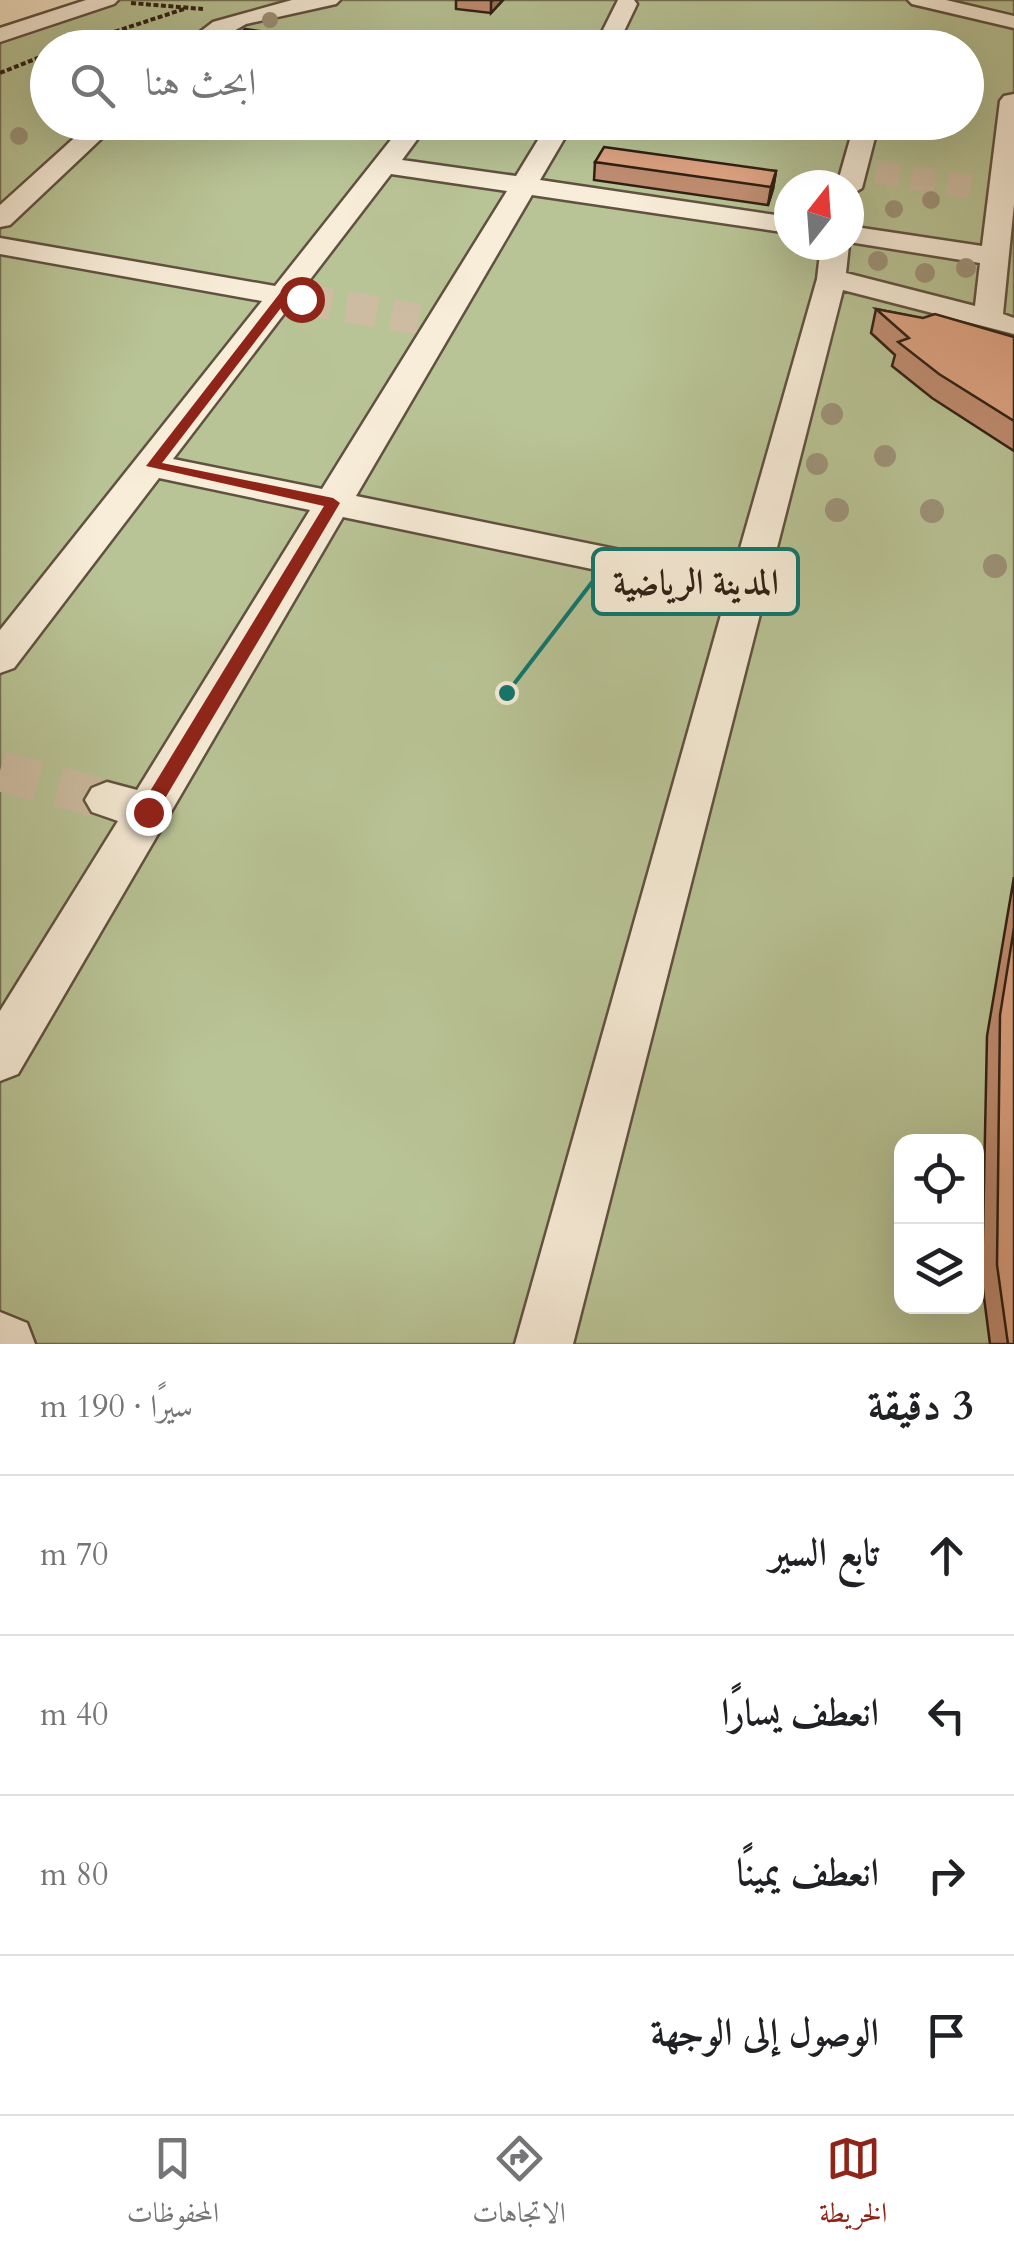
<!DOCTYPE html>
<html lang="ar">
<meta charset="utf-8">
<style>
body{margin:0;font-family:Cardo,Amiri,serif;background:#f6f6f6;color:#202124;direction:rtl}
.controls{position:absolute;right:30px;bottom:30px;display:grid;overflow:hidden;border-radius:20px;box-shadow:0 10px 40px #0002}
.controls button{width:90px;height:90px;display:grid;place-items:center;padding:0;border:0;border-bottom:2px solid #e0e0e0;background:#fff;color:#202124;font:50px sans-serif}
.compass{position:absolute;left:774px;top:170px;width:90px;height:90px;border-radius:50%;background:#fff;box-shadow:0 10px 40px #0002;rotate:17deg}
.stop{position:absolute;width:30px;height:30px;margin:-22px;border:8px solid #8f2418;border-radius:50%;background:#fff}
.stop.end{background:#8f2418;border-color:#fff;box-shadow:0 2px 10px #0008}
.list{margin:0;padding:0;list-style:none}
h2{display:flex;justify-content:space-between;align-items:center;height:130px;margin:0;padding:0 40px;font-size:42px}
h2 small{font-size:32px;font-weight:400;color:#757577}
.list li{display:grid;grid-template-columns:65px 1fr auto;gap:30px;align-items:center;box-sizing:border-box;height:160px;padding:0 40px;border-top:2px solid #e0e0e0}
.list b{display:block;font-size:38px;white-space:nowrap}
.list em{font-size:32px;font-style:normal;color:#757577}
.icon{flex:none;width:55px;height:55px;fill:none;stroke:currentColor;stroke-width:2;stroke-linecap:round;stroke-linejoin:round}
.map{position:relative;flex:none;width:1014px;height:1344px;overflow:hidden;direction:ltr}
.search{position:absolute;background:#fff;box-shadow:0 10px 40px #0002;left:30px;right:30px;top:30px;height:110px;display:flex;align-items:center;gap:25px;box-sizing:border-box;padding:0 35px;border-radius:55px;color:#757577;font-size:38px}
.sheet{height:770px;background:#fff}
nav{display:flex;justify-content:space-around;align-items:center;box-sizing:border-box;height:140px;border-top:2px solid #e0e0e0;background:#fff;font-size:28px;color:#757577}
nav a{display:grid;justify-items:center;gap:5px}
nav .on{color:#8f2418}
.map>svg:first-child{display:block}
</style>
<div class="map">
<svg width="1014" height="1344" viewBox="0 0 1014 1344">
<rect width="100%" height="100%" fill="#f4e3c5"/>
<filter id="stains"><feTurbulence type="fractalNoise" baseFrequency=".002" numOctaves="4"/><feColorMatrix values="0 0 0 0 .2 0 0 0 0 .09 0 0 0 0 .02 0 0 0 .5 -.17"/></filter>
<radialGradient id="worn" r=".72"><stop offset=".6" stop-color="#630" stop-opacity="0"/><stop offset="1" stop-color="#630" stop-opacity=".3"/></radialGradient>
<path fill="#b9c496" stroke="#747255" stroke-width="2.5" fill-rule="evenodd" d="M107 0H1014V1344H0V35ZM48 48H966V122H48ZM789 185H849V245H789ZM902 1142H976V1306H902Z"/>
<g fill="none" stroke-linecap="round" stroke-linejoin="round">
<path stroke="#cdbca2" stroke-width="24" stroke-dasharray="24 12" stroke-linecap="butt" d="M876 172 981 188"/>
<path stroke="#cdbca2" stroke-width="31" stroke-dasharray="31 15" stroke-linecap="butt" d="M301 299 419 319"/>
<path stroke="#cdbca2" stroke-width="40" stroke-dasharray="40 20" stroke-linecap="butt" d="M0 771 107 800"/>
<g stroke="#605140" stroke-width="5">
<path id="minor" d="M86 0H118L114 4 0 42V28Z
M292 0H340L336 4 246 24 204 48H179L213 22Z
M618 0H634L637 4 616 48H594Z
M908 0H946L1014 16V28L912 4Z
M1014 94V204L1003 314 1014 318V334L843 290 573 1344H515L726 597 343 517 18 1074 0 1081V1011L118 821 92 812 85 800 92 788 107 782 137 790 310 510 159 478 14 668 0 673V630L262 301 0 254V238L275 286 405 122H430L402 160 516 176 549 122H574L540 180 789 217V233L532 195 356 496 733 573 817 279 821 245H849L846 273 975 306 980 263 849 242V226L982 246 1000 101 1004 96ZM391 174 507 191 322 489 173 459 290 306 311 305 316 299 302 290Z
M92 122H119L10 225 0 227V205Z
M855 122H879L862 188 849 196V185H837Z
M0 1312 27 1323 35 1344H0Z"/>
</g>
<path stroke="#2f2014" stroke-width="4" stroke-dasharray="5 2.5" stroke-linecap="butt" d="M131 3 203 9
M292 34 392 48
M65 48 187 8
M441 48H456
M0 73 48 54"/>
<use href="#minor" fill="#f8edd9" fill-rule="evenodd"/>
</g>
<g fill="#9e9379">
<circle cx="270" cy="20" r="8"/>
<circle cx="19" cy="136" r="9"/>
<circle cx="931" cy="200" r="9"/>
<circle cx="894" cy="209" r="9"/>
<circle cx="878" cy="261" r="10"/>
<circle cx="966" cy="268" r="10"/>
<circle cx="925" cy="273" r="10"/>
<circle cx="832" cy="414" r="11"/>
<circle cx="885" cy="456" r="11"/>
<circle cx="817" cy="464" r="11"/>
<circle cx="837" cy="510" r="12"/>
<circle cx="932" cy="511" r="12"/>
<circle cx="995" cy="566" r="12"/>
</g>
<path fill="#c08d71" stroke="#2f2014" stroke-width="2.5" d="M456 0H503L491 13 456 9Z
M267 32 268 38 259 46 237 43 236 37Z
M595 162 776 171 773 189 768 205 594 180Z
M876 309 1014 337V451L932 398 892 366 895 355 871 333Z
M1014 877V1344H990L982 1282 987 1036Z"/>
<path fill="#9c735c" stroke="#2f2014" stroke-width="2.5" d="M493 0H503L491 13V2Z
M267 32 268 38 259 46 258 40Z
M776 171 773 189 768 205 771 187Z"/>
<path fill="#dfa483" stroke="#2f2014" stroke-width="2.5" d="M245 29 267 32 258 40 236 37Z
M604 147 776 171 771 187 595 162Z
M876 309 923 318 935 314 1014 337V421L939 374 898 342 909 338Z
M1014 928V1344H1008L997 1265 1000 1015Z"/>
<path fill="#8f2418" d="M280 293 307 299 301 302 287 300 162 463 333 498 340 503 154 817H141V806L324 506 146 466Z"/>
<path fill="none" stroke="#0f766e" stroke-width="4" d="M507 693L593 581"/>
<circle fill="#0f766e" stroke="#f8edd9" stroke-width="4" cx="507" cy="693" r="10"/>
<rect fill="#f8edd9" stroke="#0f766e" stroke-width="4" x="593" y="549" width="205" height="65" rx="10"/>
<g font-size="35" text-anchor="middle" font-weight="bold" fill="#2f2014">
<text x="696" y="594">المدينة الرياضية</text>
</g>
<rect width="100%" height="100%" filter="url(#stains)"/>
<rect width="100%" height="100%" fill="url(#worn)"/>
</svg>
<div class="controls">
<button><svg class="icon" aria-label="locate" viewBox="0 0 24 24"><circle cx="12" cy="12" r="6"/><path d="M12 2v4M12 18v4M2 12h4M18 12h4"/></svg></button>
<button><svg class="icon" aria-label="layers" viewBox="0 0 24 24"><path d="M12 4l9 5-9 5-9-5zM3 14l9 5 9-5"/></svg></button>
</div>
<svg class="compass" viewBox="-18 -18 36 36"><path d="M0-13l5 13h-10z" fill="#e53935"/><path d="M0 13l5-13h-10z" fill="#757577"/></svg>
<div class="stop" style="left:301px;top:299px"></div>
<div class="stop end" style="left:148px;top:812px"></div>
<div class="search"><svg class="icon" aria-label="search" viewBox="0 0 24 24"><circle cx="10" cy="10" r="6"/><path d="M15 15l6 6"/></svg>ابحث هنا</div>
</div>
<section class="sheet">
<h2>3 دقيقة<small>سيرًا · 190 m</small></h2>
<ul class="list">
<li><svg class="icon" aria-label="ahead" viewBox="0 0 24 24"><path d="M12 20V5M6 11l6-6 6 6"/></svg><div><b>تابع السير</b></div><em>70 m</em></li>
<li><svg class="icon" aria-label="left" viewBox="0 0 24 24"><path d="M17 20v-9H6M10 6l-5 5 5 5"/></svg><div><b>انعطف يسارًا</b></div><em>40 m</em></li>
<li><svg class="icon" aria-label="right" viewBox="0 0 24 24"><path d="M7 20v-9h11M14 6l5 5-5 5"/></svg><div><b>انعطف يمينًا</b></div><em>80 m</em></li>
<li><svg class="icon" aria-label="arrive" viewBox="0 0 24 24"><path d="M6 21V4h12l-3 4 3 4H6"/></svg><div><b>الوصول إلى الوجهة</b></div></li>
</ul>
</section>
<nav>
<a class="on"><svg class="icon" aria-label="map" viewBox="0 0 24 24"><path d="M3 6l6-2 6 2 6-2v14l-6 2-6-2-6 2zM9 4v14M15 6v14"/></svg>الخريطة</a>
<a><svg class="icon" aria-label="directions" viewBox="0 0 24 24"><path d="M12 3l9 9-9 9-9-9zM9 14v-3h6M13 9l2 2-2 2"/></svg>الاتجاهات</a>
<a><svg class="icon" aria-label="saved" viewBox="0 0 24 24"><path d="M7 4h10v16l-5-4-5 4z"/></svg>المحفوظات</a>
</nav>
